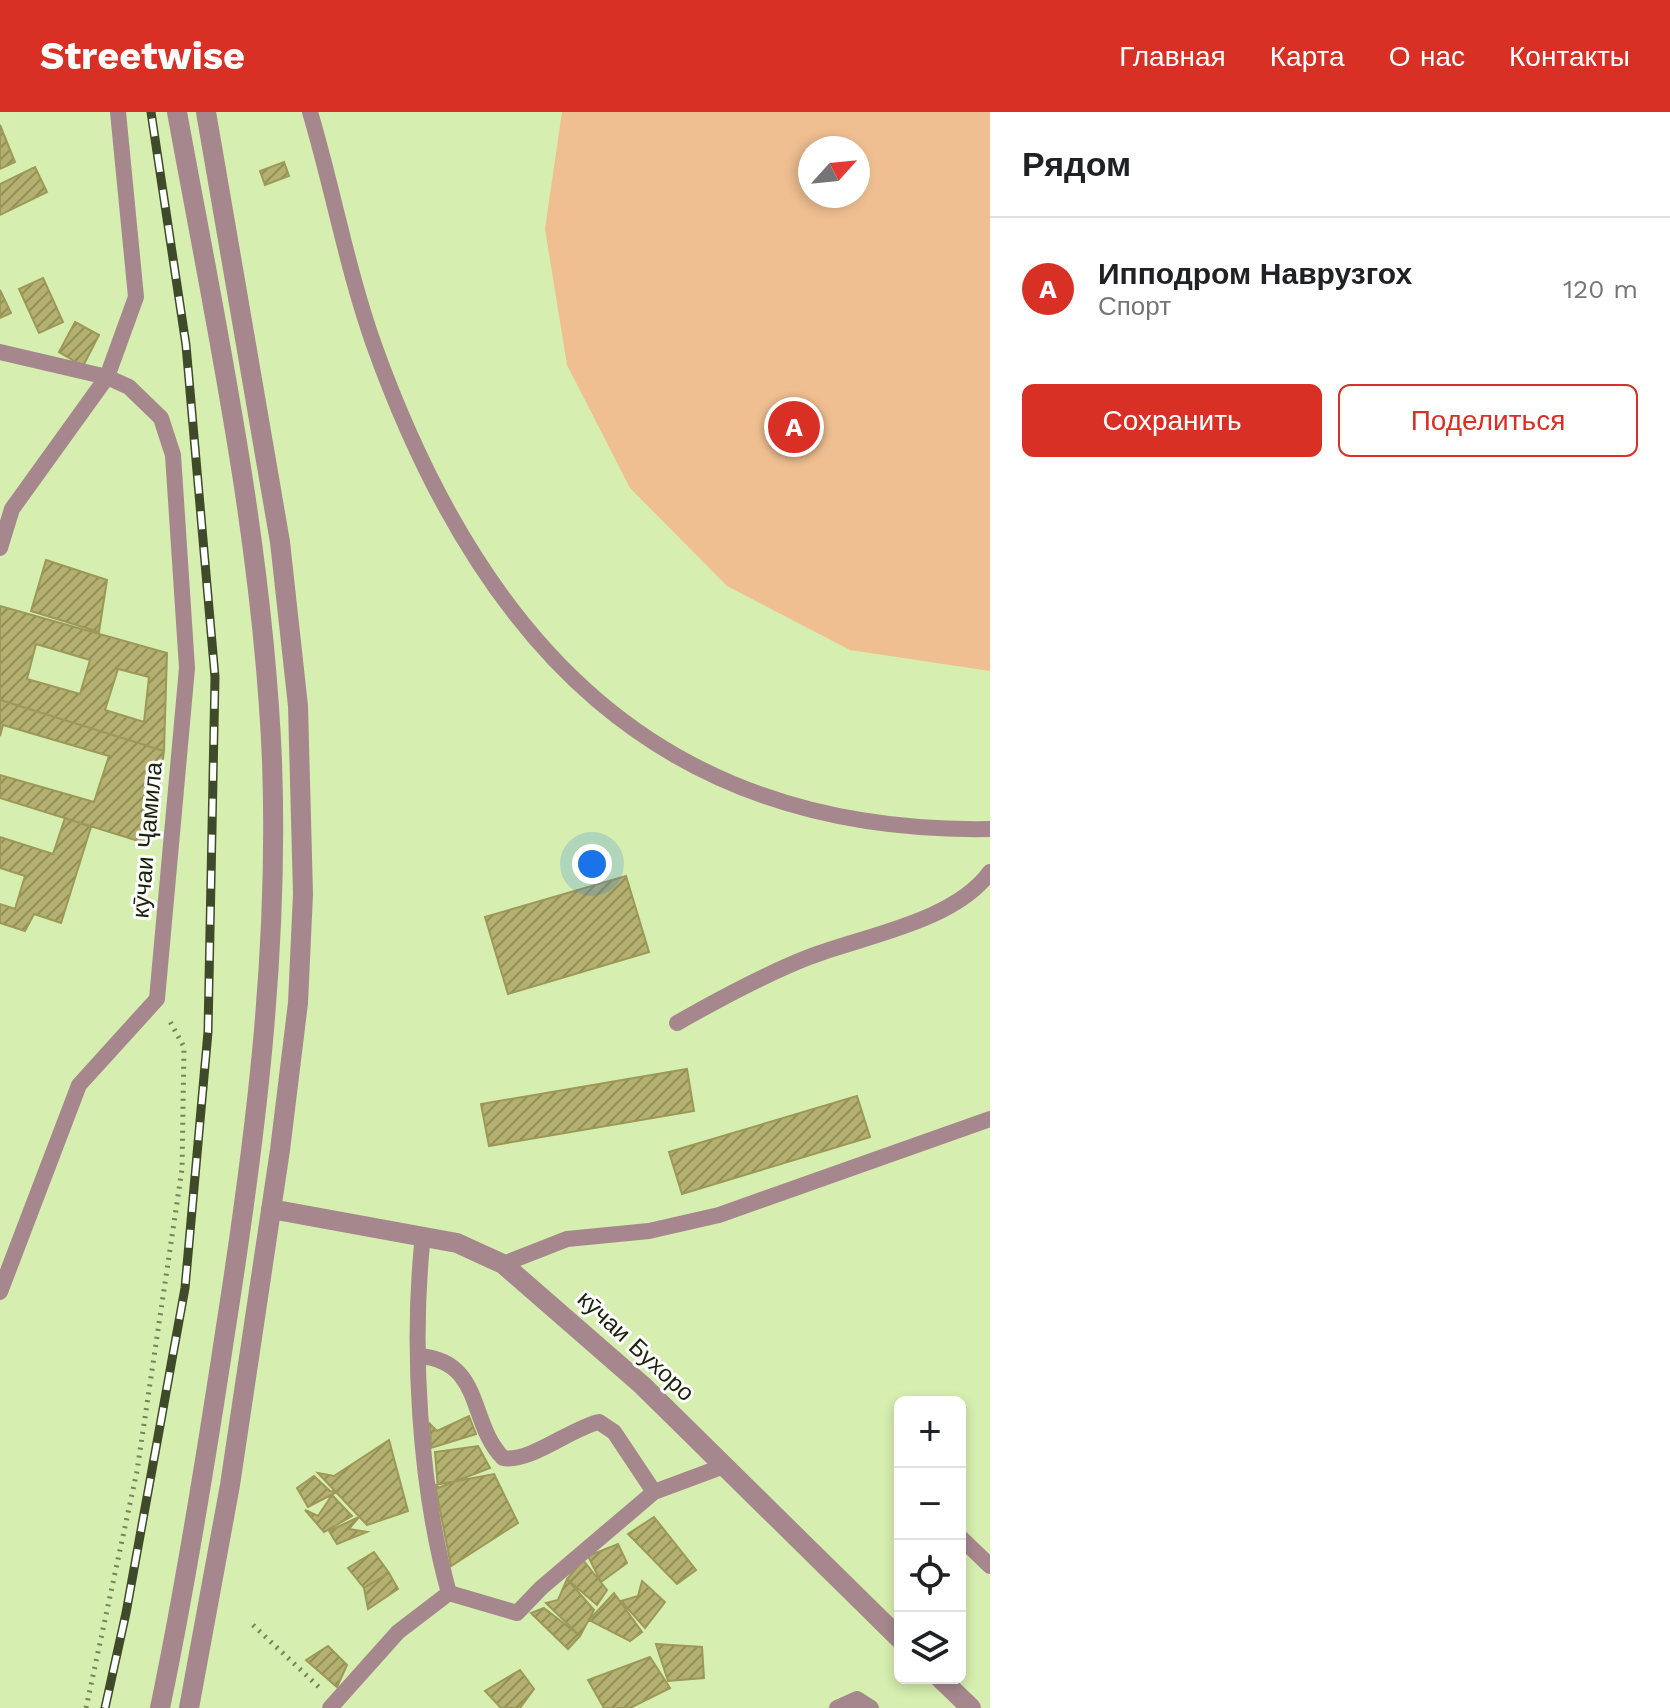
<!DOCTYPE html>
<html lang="ru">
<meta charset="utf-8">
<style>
body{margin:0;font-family:"Work Sans",sans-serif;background:#f2f2f2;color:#202124}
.controls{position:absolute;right:24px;bottom:24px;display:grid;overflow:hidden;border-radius:12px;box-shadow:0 4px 12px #0003}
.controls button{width:72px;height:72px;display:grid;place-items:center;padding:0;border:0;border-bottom:2px solid #e0e0e0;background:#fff;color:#202124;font:40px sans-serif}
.compass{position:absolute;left:798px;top:24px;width:72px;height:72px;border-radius:50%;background:#fff;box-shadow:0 4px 12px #0003;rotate:63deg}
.you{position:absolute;left:592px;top:752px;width:28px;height:28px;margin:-20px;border:6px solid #fff;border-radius:50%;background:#1a73e8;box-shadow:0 0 0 12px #1a73e833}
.badge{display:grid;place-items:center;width:52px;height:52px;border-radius:50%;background:#d93025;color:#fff;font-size:26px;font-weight:700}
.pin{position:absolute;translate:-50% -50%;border:4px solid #fff;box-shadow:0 2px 8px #0006}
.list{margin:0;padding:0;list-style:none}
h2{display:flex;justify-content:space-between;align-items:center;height:104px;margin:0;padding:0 32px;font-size:34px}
h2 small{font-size:26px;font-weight:400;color:#757577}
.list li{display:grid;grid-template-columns:52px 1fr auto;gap:24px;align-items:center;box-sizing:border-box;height:144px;padding:0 32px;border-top:2px solid #e0e0e0}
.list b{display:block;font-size:30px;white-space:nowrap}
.list p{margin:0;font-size:26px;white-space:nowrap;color:#757577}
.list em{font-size:26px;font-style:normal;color:#757577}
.actions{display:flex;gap:16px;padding:24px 32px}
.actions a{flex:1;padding:18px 0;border:2px solid #d93025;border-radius:12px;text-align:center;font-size:28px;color:#d93025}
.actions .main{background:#d93025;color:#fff}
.icon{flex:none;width:44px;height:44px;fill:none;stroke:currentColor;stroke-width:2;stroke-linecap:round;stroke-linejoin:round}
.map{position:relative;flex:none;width:990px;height:1596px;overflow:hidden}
header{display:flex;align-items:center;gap:48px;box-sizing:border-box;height:112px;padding:0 40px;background:#d93025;color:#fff}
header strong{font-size:38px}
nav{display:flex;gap:44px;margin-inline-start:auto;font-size:28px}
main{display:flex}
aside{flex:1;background:#fff}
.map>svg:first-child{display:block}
</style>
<header>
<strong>Streetwise</strong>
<nav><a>Главная</a><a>Карта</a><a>О нас</a><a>Контакты</a></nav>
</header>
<main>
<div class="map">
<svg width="990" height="1596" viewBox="0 0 990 1596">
<defs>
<pattern id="building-hatch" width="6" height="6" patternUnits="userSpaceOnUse" patternTransform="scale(2)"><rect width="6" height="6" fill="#b4b06f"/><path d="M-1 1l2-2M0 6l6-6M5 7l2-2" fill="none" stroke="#928f59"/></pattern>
</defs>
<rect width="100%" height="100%" fill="#d6eeaf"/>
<path fill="#efbf91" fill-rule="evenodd" d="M562 0H990V559L850 538 727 474 630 376 567 253 545 117ZM810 36H858V84H810Z"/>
<path fill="url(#building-hatch)" stroke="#9c9857" stroke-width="2" fill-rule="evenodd" d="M0 13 15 50 0 57Z
M284 50 289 64 265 73 260 59Z
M35 55 47 80 0 103V72Z
M43 166 63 210 39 221 19 177Z
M0 178 11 201 0 206Z
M75 210 99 223 83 254 59 240Z
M46 448 107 468 99 520 31 499Z
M0 494 167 541 164 639 0 588ZM36 532 90 548 80 582 27 567ZM118 557 149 565 144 610 105 598Z
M0 588 164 639 151 733 0 686V663L94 690 109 644 3 613 0 624Z
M65 706 91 715 61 811 34 802 25 819 0 811V792L15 797 25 764 0 756V725L53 742Z
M626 764 649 840 508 882 485 805Z
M687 957 694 999 489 1034 481 992Z
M857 984 870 1025 682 1082 669 1040Z
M469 1304 476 1322 431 1336 430 1312 437 1319Z
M389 1328 408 1399 367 1413 318 1361 334 1364Z
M478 1334 490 1356 438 1376 435 1340Z
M494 1362 518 1411 451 1454 435 1373Z
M314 1364 330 1379 337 1380 308 1395 297 1376Z
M332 1383 352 1404 324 1420 305 1398 318 1404Z
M359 1405 349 1417 367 1420 337 1432 329 1419Z
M654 1405 696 1458 677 1472 628 1422Z
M618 1432 627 1451 601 1470 588 1444Z
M374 1440 389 1461 364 1476 348 1456Z
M583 1448 607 1478 597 1493 567 1467Z
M389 1461 398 1477 368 1497 364 1476Z
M567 1467 594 1498 580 1524 546 1491 558 1488Z
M642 1469 665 1490 645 1516 621 1489 638 1484Z
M614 1481 642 1520 630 1529 589 1508Z
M544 1496 580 1524 568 1537 531 1501Z
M656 1532 702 1535 704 1566 668 1569Z
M328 1534 347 1553 337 1575 306 1548Z
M650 1545 670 1576 630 1596H604L588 1568Z
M520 1558 534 1577 520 1596H501L485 1579Z"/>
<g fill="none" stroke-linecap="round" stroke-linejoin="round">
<path stroke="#748459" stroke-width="5" stroke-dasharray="2 6" stroke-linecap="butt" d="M253 1513 322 1578
M86 1596 137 1359 182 1057 184 935 168 906"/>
<path stroke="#a6878d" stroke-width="16" d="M310 0C333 77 347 157 374 233 480 529 658 723 990 717
M0 240 107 265 129 275 161 306 173 343 187 556 157 887 79 973 0 1180
M0 436 12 397 107 265 136 185 118 0
M677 911C719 887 763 863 809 845 863 824 954 810 990 760
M503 1152 567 1127 649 1119 719 1103 990 1007
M420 1244C484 1250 468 1310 503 1346 530 1351 571 1316 599 1310L614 1320 654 1380
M960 1425 990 1454
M449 1481 517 1501 541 1476 654 1380 724 1354
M330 1596 398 1520 449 1481C419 1374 411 1233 423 1123
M837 1596 857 1587 871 1596"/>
<path stroke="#a6878d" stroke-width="20" d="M271 1097 457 1131 503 1152 642 1273 900 1527
M940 1566 971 1596
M160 1596C186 1472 206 1346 225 1221 255 1030 279 842 272 649 263 430 216 214 177 0
M189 1596 230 1373 280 1038 298 891 303 782 298 594 280 430 206 0"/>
<g stroke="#3e4a2a" stroke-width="9">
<path id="rail" d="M105 1596 126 1501 185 1176 208 920 215 565 186 233 151 0"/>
</g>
<use href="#rail" stroke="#fff" stroke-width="6" stroke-dasharray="18" stroke-linecap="butt"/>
</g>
<g text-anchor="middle" stroke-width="6" stroke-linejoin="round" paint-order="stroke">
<g font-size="24" fill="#1b240b" stroke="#fff">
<text transform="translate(147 728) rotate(-85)" y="8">кӯчаи Ҷамила</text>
<text transform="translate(636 1234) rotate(43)" y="8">кӯчаи Бухоро</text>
</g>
</g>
</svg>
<div class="controls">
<button>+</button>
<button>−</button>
<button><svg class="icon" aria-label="locate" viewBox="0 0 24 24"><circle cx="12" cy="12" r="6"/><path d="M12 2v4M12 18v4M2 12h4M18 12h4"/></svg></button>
<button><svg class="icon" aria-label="layers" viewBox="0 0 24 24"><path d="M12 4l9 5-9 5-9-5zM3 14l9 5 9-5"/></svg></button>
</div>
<svg class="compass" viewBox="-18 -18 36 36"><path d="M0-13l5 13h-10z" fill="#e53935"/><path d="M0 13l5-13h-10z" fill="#757577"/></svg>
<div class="you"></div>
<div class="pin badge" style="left:794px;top:315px">A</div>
</div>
<aside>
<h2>Рядом<small></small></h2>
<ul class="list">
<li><span class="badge">A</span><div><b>Ипподром Наврузгох</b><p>Спорт</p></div><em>120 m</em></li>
</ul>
<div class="actions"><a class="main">Сохранить</a><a>Поделиться</a></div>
</aside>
</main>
